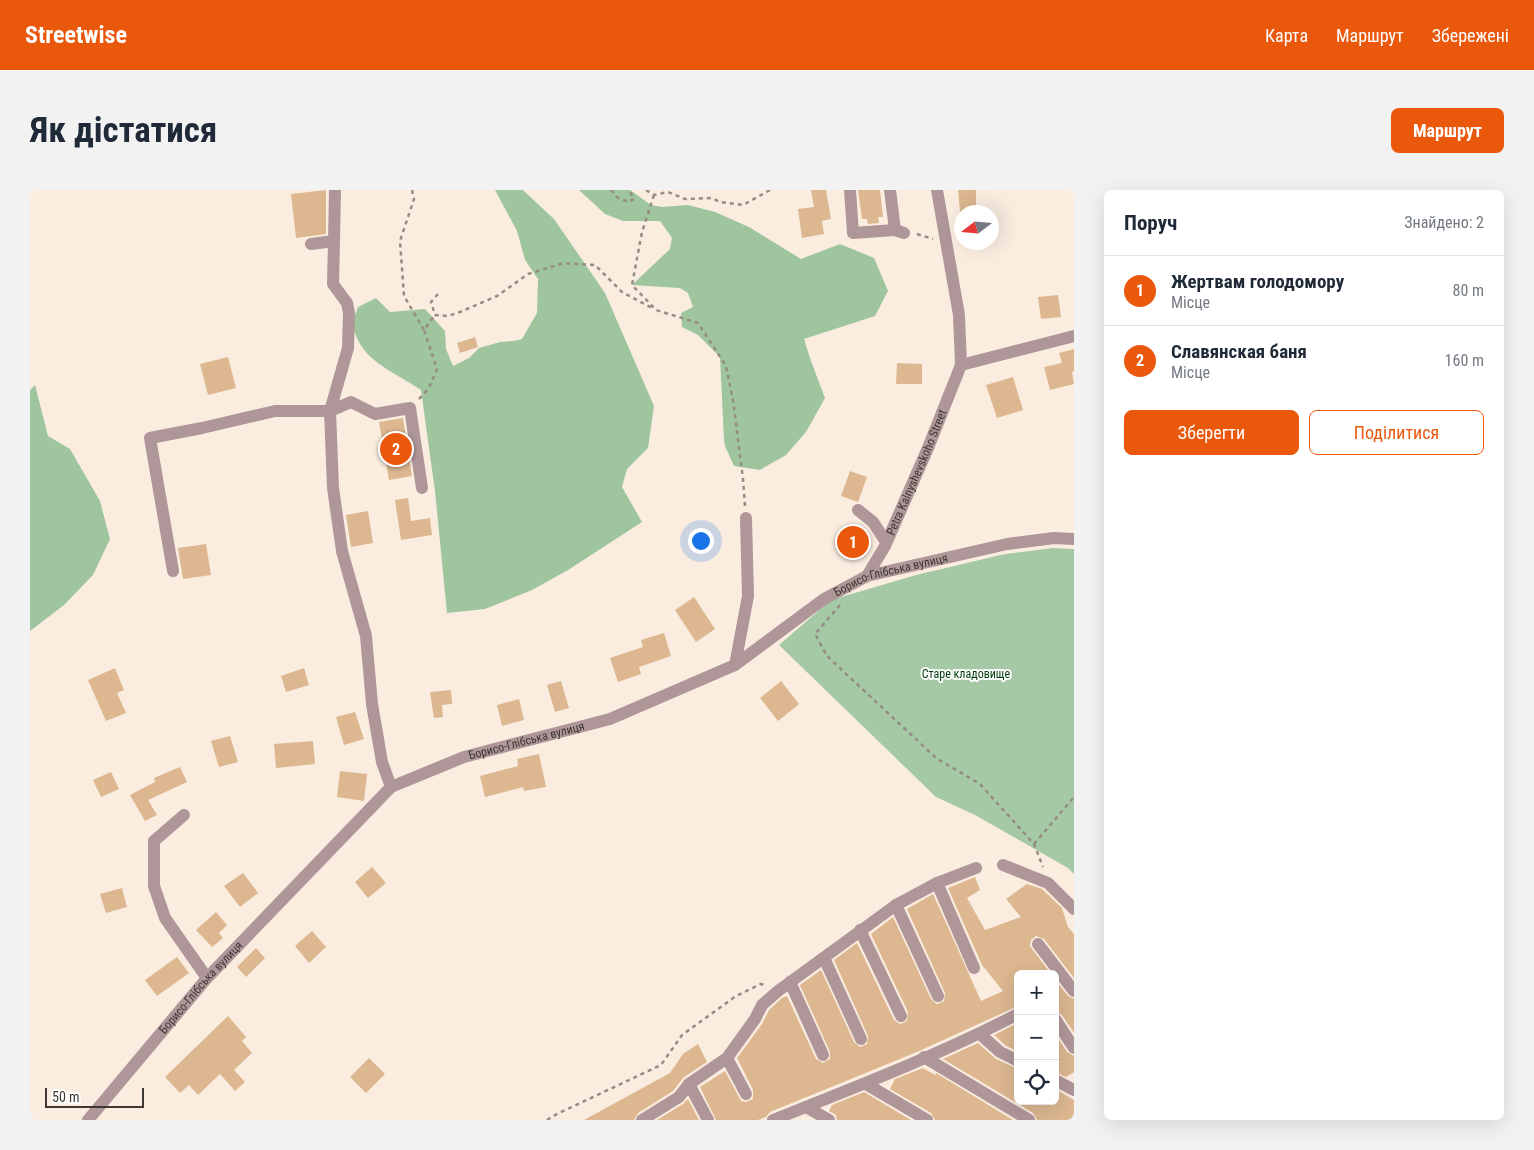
<!DOCTYPE html>
<html lang="uk">
<meta charset="utf-8">
<style>
body{margin:0;font-family:"Roboto Condensed",sans-serif;background:#f2f2f3;color:#1f2937}
.controls{position:absolute;right:15px;bottom:15px;display:grid;overflow:hidden;border-radius:8px;box-shadow:0 5px 20px #0002}
.controls button{width:45px;height:45px;display:grid;place-items:center;padding:0;border:0;border-bottom:1px solid #e0e1e3;background:#fff;color:#1f2937;font:25px sans-serif}
.compass{position:absolute;left:924px;top:15px;width:45px;height:45px;border-radius:50%;background:#fff;box-shadow:0 5px 20px #0002;rotate:254deg}
.scale{position:absolute;left:15px;bottom:12px;width:99px;box-sizing:border-box;padding-left:5px;border:2px solid #3d3833;border-top:0;font-size:14px;line-height:18px;white-space:nowrap;color:#3d3833;-webkit-text-stroke:4px #fdfdfd;paint-order:stroke}
.you{position:absolute;left:670px;top:350px;width:18px;height:18px;margin:-12px;border:4px solid #fff;border-radius:50%;background:#1a73e8;box-shadow:0 0 0 8px #1a73e833}
.badge{display:grid;place-items:center;width:32px;height:32px;border-radius:50%;background:#ea580c;color:#fff;font-size:16px;font-weight:700}
.pin{position:absolute;translate:-50% -50%;border:2px solid #fff;box-shadow:0 1px 5px #0006}
.list{margin:0;padding:0;list-style:none}
h2{display:flex;justify-content:space-between;align-items:center;height:65px;margin:0;padding:0 20px;font-size:21px}
h2 small{font-size:16px;font-weight:400;color:#747a83}
.list li{display:grid;grid-template-columns:32px 1fr auto;gap:15px;align-items:center;box-sizing:border-box;height:70px;padding:0 20px;border-top:1px solid #e0e1e3}
.list b{display:block;font-size:19px;white-space:nowrap}
.list p{margin:0;font-size:16px;white-space:nowrap;color:#747a83}
.list em{font-size:16px;font-style:normal;color:#747a83}
.actions{display:flex;gap:10px;padding:15px 20px}
.actions a{flex:1;padding:11px 0;border:1px solid #ea580c;border-radius:8px;text-align:center;font-size:18px;color:#ea580c}
.actions .main{background:#ea580c;color:#fff}
.icon{flex:none;width:28px;height:28px;fill:none;stroke:currentColor;stroke-width:2;stroke-linecap:round;stroke-linejoin:round}
.map{position:relative;flex:none;width:1044px;height:930px;overflow:hidden;border-radius:8px}
header{display:flex;align-items:center;gap:30px;box-sizing:border-box;height:70px;padding:0 25px;background:#ea580c;color:#fff}
header strong{font-size:24px}
nav{display:flex;gap:28px;margin-inline-start:auto;font-size:18px}
.intro{display:flex;align-items:center;justify-content:space-between;box-sizing:border-box;height:120px;padding:0 30px}
h1{margin:0;font-size:35px}
.button{padding:12px 22px;border-radius:8px;background:#ea580c;color:#fff;font-size:18px;font-weight:700}
main{display:flex;gap:30px;padding:0 30px}
aside{flex:1;background:#fff;border-radius:8px;box-shadow:0 5px 20px #0002}
.map>svg:first-child{display:block}
</style>
<header>
<strong>Streetwise</strong>
<nav><a>Карта</a><a>Маршрут</a><a>Збережені</a></nav>
</header>
<div class="intro"><h1>Як дістатися</h1><a class="button">Маршрут</a></div>
<main>
<div class="map">
<svg width="1044" height="930" viewBox="0 0 1044 930">
<rect width="100%" height="100%" fill="#faede0"/>
<path fill="#a4c9a4" d="M1023 358 1044 359V684L1038 678 945 625 906 607 749 455 801 410 886 385 975 364Z"/>
<path fill="#9ec59e" d="M465 0H493L524 29 575 103 624 216 618 258 597 279 592 297 612 332 538 380 502 400 455 419 417 423 405 301 391 200C365 182 330 171 323 136 322 131 326 123 328 117L346 108 360 122 395 119 415 141 416 159 423 176 439 168 449 158 470 152 483 151 492 149 507 123 508 89 495 70 487 41Z
M549 0H600L621 15 632 17 658 15 685 22 719 37 771 69 810 54 844 68 858 101 845 126 774 149 781 171 795 208 776 242 756 265 730 280 704 276 695 256 694 250 690 167 668 145 652 137 651 123 663 117 658 103 650 98 602 95 640 59 642 48 630 31H593L575 24Z
M5 195 18 246 40 259 70 311 80 349 63 385 34 415 0 441V200Z"/>
<path fill="#dcb790" d="M296 0V44L266 48 261 4Z
M781 0H796L801 29 792 31 794 44 772 48 768 19 784 17Z
M828 0H850L853 27H848L849 33 838 34 837 29H832Z
M928 0H946V22H930Z
M1028 105 1031 127 1011 129 1008 107Z
M445 147 448 157 430 163 427 153Z
M1044 159V181L1042 182 1044 194 1020 200 1014 177 1032 173 1029 163Z
M198 167 206 198 178 205 170 174Z
M867 173 892 174V194H866Z
M983 187 993 220 967 228 956 195Z
M373 228 382 286 359 290 349 232Z
M820 281 837 287 828 312 811 306Z
M378 308 381 331 400 328 402 345 371 350 365 310Z
M338 321 343 353 321 357 316 325Z
M176 354 181 385 153 389 148 358Z
M664 407 685 439 666 452 645 420Z
M634 443 641 466 609 477 611 484 588 492 580 468 613 457 611 450Z
M85 478 94 500 87 503 96 523 76 531 58 490Z
M274 478 279 495 256 502 251 486Z
M531 491 539 518 525 522 517 495Z
M751 491 769 514 748 531 730 508Z
M421 500 422 514 412 515 413 527 404 528 400 502Z
M489 509 494 530 472 536 467 515Z
M325 522 334 549 314 555 306 527Z
M200 546 208 572 189 577 181 551Z
M283 551 285 574 246 578 244 554Z
M509 564 516 597 494 601 493 597 455 607 450 586 488 576 487 569Z
M150 577 157 592 118 610 127 625 115 631 100 605 125 592 124 588Z
M310 581 337 584 334 611 307 607Z
M81 582 89 599 71 607 63 590Z
M342 677 356 693 338 708 325 692Z
M213 683 228 703 210 717 194 696Z
M945 687 950 700 937 708 955 740 991 727 976 709 997 694 1012 699 1032 718 1038 737 1044 744V788L1014 749 1006 746 1001 750 1000 756 1021 784H988V816L887 862 740 922 736 927 728 930H686L670 897 695 881 711 911 716 912 723 909V900L707 868 732 834 739 820 752 808 757 806 786 869 793 873 800 869V862L770 795 791 780 824 852 830 857 837 854 838 846 804 770 827 753 864 830 870 834 877 831 878 822 841 744 863 727 901 809 907 814 914 811 915 803 877 719 903 704 951 811 973 801 952 775 918 698Z
M92 698 97 717 76 723 70 704Z
M186 722 197 735 189 743 193 748 182 757 166 740Z
M282 741 296 757 279 773 265 756Z
M226 758 235 768 216 787 207 777Z
M147 767 159 783 127 806 115 790Z
M1025 790 1038 806 1044 809V843L1032 825 1025 821Z
M198 826 216 847 212 851 222 863 204 880 215 892 205 901 190 884 168 905 159 895 150 903 135 887Z
M988 833V862L975 855 964 845Z
M1025 844 1037 862 1044 866V882L1036 887 1025 882Z
M948 853 966 869 988 879V911H1025V899L1044 910V930H1007L1003 923 913 869Z
M668 854 677 872 654 887 643 901 608 923 604 930H554L640 883 653 864Z
M339 868 355 884 336 903 320 887Z
M893 878 905 885 906 883 983 930H905L901 923 860 899 865 889Z
M834 902 881 930H807L806 925 799 921 802 915Z
M658 909 669 930H627L653 914Z"/>
<g fill="none" stroke-linecap="round" stroke-linejoin="round">
<path stroke="#958c83" stroke-width="2.5" stroke-dasharray="4 4" stroke-linecap="butt" d="M382 0 384 9 370 51 374 106 394 140
M581 0 588 8 599 12 604 9 599 0
M616 0 624 5 638 2 655 9 682 8 690 12 713 15 740 0
M624 5 612 42 602 95 626 120 668 133 696 176 703 210 713 289 715 316
M887 44 903 49
M408 104 401 112 405 125 418 126 430 122 467 106 498 84 534 73 565 75 592 102 622 118
M389 209 399 198 407 179 394 140 405 125
M810 415 785 444 797 466 906 568 950 594 1004 654 1013 677
M1004 654 1044 607
M517 930 527 924 631 875 652 845 706 806 731 794 737 796"/>
<g stroke="#af9699" stroke-width="12">
<path d="M820 0 823 43 865 40 874 43"/>
<path d="M860 0 865 40"/>
<path d="M304 51 305 0"/>
<path d="M281 54 304 51 303 94 317 113 319 123 318 158 300 221"/>
<path d="M931 175 1044 146"/>
<path d="M300 221 321 212 345 224 380 218 392 298"/>
<path d="M828 320 843 332 856 352"/>
<path d="M143 381 120 248 172 238 245 221H300L303 298 312 361 336 446 342 514 352 572 361 597"/>
<path id="s1" d="M837 386 855 356 898 258 931 175 929 125 907 0"/>
<path d="M705 475 718 406 716 328"/>
<path d="M154 625 124 651V696L135 728 177 788"/>
<path d="M973 675 1018 693 1044 719"/>
<path d="M907 693 944 778"/>
<path d="M866 715 908 806"/>
<path d="M830 740 871 826"/>
<path d="M1008 754 1044 801"/>
<path d="M794 768 831 849"/>
<path d="M760 792 793 865"/>
<path d="M1025 829 1044 858"/>
<path d="M950 844 970 862 988 871"/>
<path d="M894 867 999 930"/>
<path d="M697 868 716 904"/>
<path d="M1025 890 1044 900"/>
<path d="M836 894 897 930"/>
<path d="M776 917 799 930"/>
<path id="s2" d="M58 930 177 788 361 597 434 567 580 529 705 475 794 409 837 386 977 354 1024 348 1044 349"/>
<path d="M612 930 649 907 659 894"/>
<path d="M678 930 659 894 697 868 725 829 732 815 748 801 866 715 907 693 946 678"/>
<path d="M743 930C826 897 909 865 988 824"/>
</g>
</g>
<g text-anchor="middle" stroke-width="4" stroke-linejoin="round" paint-order="stroke">
<g font-size="12" fill="#3d3833" stroke="#fdfdfd">
<text dy="4" stroke="none"><textPath href="#s1" startOffset="115">Petra Kalnyshevskoho Street</textPath></text>
<text dy="4" stroke="none"><textPath href="#s2" startOffset="999">Борисо-Глібська вулиця</textPath></text>
<text dy="4" stroke="none"><textPath href="#s2" startOffset="594">Борисо-Глібська вулиця</textPath></text>
<text dy="4" stroke="none"><textPath href="#s2" startOffset="174">Борисо-Глібська вулиця</textPath></text>
</g>
<g font-size="12" fill="#003d0a" stroke="#fdfdfd">
<text x="936" y="488">Старе кладовище</text>
</g>
</g>
</svg>
<div class="controls">
<button>+</button>
<button>−</button>
<button><svg class="icon" aria-label="locate" viewBox="0 0 24 24"><circle cx="12" cy="12" r="6"/><path d="M12 2v4M12 18v4M2 12h4M18 12h4"/></svg></button>
</div>
<svg class="compass" viewBox="-18 -18 36 36"><path d="M0-13l5 13h-10z" fill="#e53935"/><path d="M0 13l5-13h-10z" fill="#747a83"/></svg>
<div class="scale">50 m</div>
<div class="you"></div>
<div class="pin badge" style="left:823px;top:352px">1</div>
<div class="pin badge" style="left:366px;top:259px">2</div>
</div>
<aside>
<h2>Поруч<small>Знайдено: 2</small></h2>
<ul class="list">
<li><span class="badge">1</span><div><b>Жертвам голодомору</b><p>Місце</p></div><em>80 m</em></li>
<li><span class="badge">2</span><div><b>Славянская баня</b><p>Місце</p></div><em>160 m</em></li>
</ul>
<div class="actions"><a class="main">Зберегти</a><a>Поділитися</a></div>
</aside>
</main>
